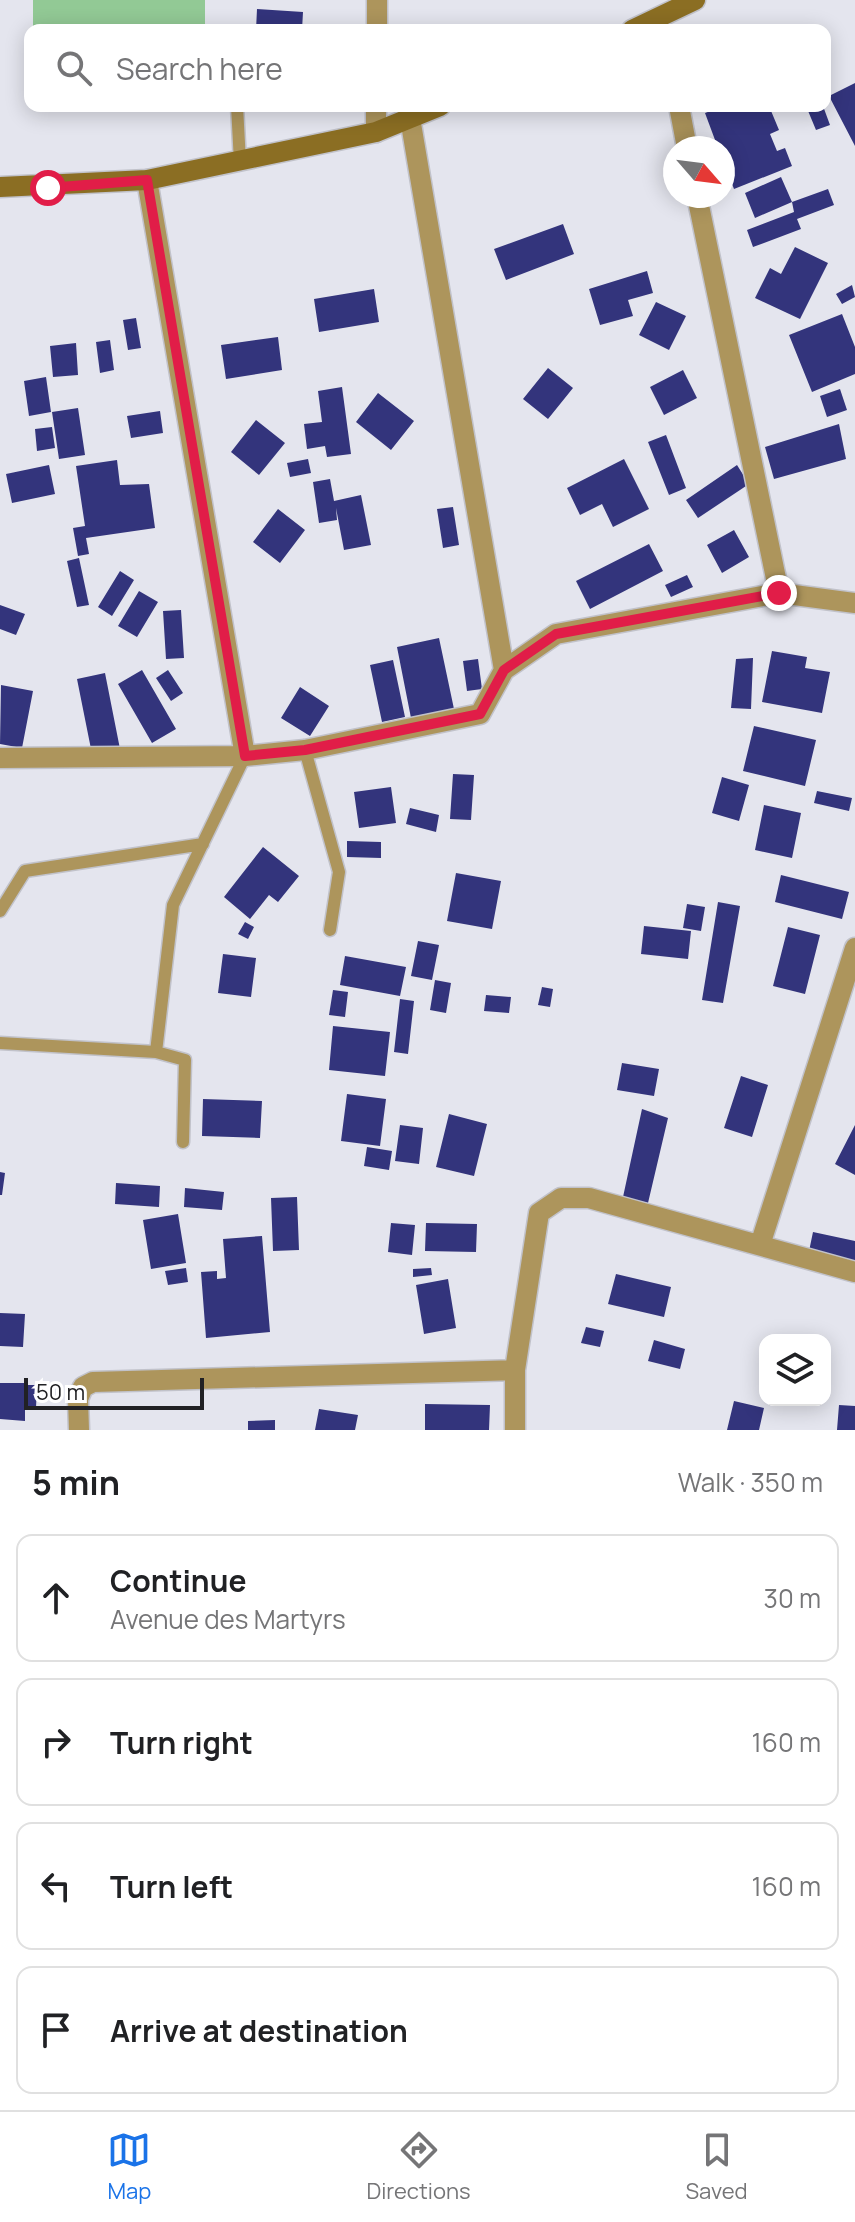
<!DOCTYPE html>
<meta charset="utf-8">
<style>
body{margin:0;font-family:Manrope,sans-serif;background:#f6f6f6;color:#202124}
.controls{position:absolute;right:24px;bottom:24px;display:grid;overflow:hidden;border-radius:16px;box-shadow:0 4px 20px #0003}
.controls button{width:72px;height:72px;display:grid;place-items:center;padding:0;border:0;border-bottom:2px solid #e0e0e0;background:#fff;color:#202124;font:40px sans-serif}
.compass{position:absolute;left:663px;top:136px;width:72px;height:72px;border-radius:50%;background:#fff;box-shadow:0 4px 20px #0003;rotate:118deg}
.scale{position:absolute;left:24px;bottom:20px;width:180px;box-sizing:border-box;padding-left:8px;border:4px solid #212124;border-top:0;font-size:22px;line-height:28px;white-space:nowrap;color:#212124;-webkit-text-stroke:6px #fff;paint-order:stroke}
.stop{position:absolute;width:24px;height:24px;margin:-18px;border:6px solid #e11d48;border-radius:50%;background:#fff}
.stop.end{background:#e11d48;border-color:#fff;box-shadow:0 2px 8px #0008}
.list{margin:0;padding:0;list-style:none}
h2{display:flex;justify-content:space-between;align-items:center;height:104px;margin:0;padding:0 32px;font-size:34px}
h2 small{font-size:26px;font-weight:400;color:#757577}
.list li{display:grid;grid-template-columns:52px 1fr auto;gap:24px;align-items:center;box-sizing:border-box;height:128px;margin:0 16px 16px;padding:0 16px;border:2px solid #e0e0e0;border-radius:16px}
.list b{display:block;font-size:30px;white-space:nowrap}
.list p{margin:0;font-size:26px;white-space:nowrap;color:#757577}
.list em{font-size:26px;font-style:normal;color:#757577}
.icon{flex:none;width:44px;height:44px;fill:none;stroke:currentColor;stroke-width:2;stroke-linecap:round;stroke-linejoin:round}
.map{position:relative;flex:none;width:855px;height:1430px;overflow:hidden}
.search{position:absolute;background:#fff;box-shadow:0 4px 20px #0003;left:24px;right:24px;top:24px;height:88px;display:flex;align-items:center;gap:20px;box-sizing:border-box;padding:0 28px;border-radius:16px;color:#757577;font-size:30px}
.sheet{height:680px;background:#fff}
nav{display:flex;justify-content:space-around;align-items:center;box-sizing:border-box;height:112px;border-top:2px solid #e0e0e0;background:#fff;font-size:22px;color:#757577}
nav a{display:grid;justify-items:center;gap:4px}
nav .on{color:#1a73e8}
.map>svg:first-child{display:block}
</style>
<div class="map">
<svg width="855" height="1430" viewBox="0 0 855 1430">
<rect width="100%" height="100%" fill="#e4e5ee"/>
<path fill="#92c995" d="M33 0H205V30H33Z"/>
<path fill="#33347c" d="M257 9 303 12 302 30H256Z
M855 83V146L829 96Z
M724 106H769L779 130 770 134 777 151 785 148 792 166 734 189 723 160V148H718L705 113Z
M806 106H823L830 125 816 130Z
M781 177 792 202 755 218 745 193Z
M828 189 834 205 797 219 801 229 753 247 747 230 794 212 792 202Z
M563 224 574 254 506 280 494 249Z
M795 247 828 263 800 319 755 298 770 268 781 274Z
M647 271 653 293 628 300 633 316 600 325 589 289Z
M852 285 855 297 842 304 836 294Z
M374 289 379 322 319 332 314 299Z
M656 302 686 316 669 350 639 335Z
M842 314 855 347V374L812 392 789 335Z
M136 318 141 348 128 350 123 320Z
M278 337 282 370 226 379 221 345Z
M110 340 114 370 100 373 96 342Z
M76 343 78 375 53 377 50 346Z
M548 368 573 388 548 419 523 399Z
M683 370 697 398 664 415 650 387Z
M46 377 51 412 29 416 24 381Z
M342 387 351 454 327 457 325 446 307 449 304 424 322 422 318 391Z
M840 389 847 410 827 417 820 396Z
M378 393 414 421 391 450 356 422Z
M78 408 85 455 59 459 52 412Z
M160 411 163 433 131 438 127 416Z
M256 420 285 443 259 475 231 452Z
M839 424 846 459 774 479 765 447Z
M52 427 55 448 37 451 35 429Z
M666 435 686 488 669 495 648 442Z
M308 459 311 473 290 477 287 463Z
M624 459 649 509 613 527 602 504 580 515 567 488Z
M117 460 120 485 149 484 155 528 86 538 89 554 78 556 73 528 85 526 76 466Z
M49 465 55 494 12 503 6 474Z
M737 465 749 484 698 518 686 500Z
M330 479 334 501 361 495 371 545 344 550 336 508 337 520 319 523 313 482Z
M453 507 459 545 443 548 437 509Z
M278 509 305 530 280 563 253 542Z
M734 530 749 557 722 573 707 545Z
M649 544 663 571 590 609 576 581Z
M79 558 89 605 77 607 67 561Z
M120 571 134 580 112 616 98 607Z
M687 575 693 587 671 597 665 585Z
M139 591 158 602 137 637 118 626Z
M0 605 25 614 16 635 0 629Z
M181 610 184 658 166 659 163 611Z
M439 638 454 709 411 718 397 647Z
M772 651 807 657 805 668 830 672 822 713 762 702Z
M753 658 751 709 731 708 736 659Z
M478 659 482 689 467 691 463 661Z
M393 660 405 717 382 722 370 665Z
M142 670 176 729 152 743 118 684Z
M168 670 183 693 171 701 156 678Z
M105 673 120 749 92 754 77 679Z
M1 685 33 691 22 748 0 744Z
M300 687 329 706 310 736 281 718Z
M754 726 816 740 805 786 743 771Z
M453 774 474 775 471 820 450 819Z
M722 777 749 785 739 821 712 813Z
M391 787 396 823 359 828 354 792Z
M817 791 852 798 849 811 814 803Z
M764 805 801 813 792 858 755 850Z
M410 808 439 815 436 832 406 824Z
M347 841 381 842V858L347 857Z
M263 847 299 876 278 902 269 895 250 919 224 897Z
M456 873 501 881 492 929 447 921Z
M781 875 849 892 842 919 775 902Z
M718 902 740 906 723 1003 702 1000Z
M687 904 705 907 701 931 683 928Z
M245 922 254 927 248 939 238 934Z
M644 926 691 931 688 959 641 954Z
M788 927 820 935 805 994 773 986Z
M418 941 439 945 432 980 411 976Z
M223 954 256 958 251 997 218 993Z
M345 956 406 967 400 996 340 985Z
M435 980 451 983 446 1013 430 1010Z
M542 987 553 989 550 1007 538 1005Z
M333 990 348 992 345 1017 329 1015Z
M486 995 511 997 509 1013 484 1011Z
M400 999 414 1001 408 1054 394 1052Z
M333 1026 390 1032 385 1076 329 1070Z
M622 1063 659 1069 654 1096 617 1090Z
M741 1076 768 1085 752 1137 724 1128Z
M347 1094 386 1099 380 1146 341 1141Z
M203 1099 262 1101 260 1138 202 1136Z
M642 1109 668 1118 648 1203 623 1197Z
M449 1114 487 1124 474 1176 436 1167Z
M400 1125 423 1128 419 1164 395 1161Z
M855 1125V1175L835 1164Z
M367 1147 392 1151 389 1170 364 1166Z
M0 1172 5 1173 2 1195H0Z
M116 1183 160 1186 159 1207 115 1204Z
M185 1188 224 1192 222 1210 184 1207Z
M297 1197 299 1250 273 1251 271 1198Z
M178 1214 186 1263 151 1269 143 1220Z
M391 1223 415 1225 412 1255 388 1252Z
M426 1223 477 1224 476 1252 425 1251Z
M813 1232 855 1241V1267L808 1256Z
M262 1236 270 1332 206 1338 201 1272 217 1271V1279L226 1278 223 1239Z
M186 1268 188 1282 168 1285 165 1271Z
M431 1268 432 1275 413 1277V1269Z
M616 1274 671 1287 664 1317 608 1304Z
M448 1279 456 1328 424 1334 416 1285Z
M0 1313 25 1314 23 1347 0 1346Z
M586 1327 604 1331 600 1347 581 1343Z
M654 1340 685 1349 680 1369 648 1361Z
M0 1383H25V1397L26 1385H37L36 1408 25 1407V1421L0 1419Z
M734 1401 764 1408 759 1430H727Z
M425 1404 490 1405 489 1430H425Z
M839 1405 855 1406V1430H837Z
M319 1409 358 1415 355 1430H315Z
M275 1420V1430H248V1421Z"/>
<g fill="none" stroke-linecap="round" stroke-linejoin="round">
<g stroke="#c1c2ca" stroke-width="15">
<path id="lane" d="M237 106 240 162
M305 750 339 872 330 930
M0 911 25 871 203 844
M0 1043 156 1052 185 1060 183 1142
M156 1052 173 905 245 756"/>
</g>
<g stroke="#c1c2ca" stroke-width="23">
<path id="street" d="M377 30V0
M679 106 687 148
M410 118 504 670
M376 132V106
M147 180 245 756
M697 196 779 593 855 603
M0 758 245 756 305 750 480 714 504 670 556 634 779 593
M760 1245 855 948
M79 1430 78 1399 83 1387 93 1382 515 1370
M515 1430V1370L539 1213 561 1198H589L855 1272"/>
</g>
<g stroke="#c1c2ca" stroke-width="23">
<path id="secondary" d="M632 30 695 0
M0 187 147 180 376 132 440 106"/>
</g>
<use href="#lane" stroke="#ad955c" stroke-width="12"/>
<use href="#street" stroke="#ad955c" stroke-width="20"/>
<use href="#secondary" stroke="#8b6e23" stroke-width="20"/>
</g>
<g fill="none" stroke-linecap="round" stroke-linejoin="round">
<path stroke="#e11d48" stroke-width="10" d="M48 188 147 180 245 756 305 750 480 714 504 670 556 634 779 593"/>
</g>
</svg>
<div class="controls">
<button><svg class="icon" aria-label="layers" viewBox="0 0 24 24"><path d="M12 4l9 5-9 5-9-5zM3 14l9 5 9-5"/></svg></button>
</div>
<svg class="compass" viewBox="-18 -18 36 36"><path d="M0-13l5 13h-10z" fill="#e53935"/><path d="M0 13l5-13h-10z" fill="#757577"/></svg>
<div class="scale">50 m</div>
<div class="stop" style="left:48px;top:188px"></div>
<div class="stop end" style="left:779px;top:593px"></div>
<div class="search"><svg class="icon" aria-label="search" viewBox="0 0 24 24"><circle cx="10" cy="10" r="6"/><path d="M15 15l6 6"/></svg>Search here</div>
</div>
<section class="sheet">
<h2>5 min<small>Walk · 350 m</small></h2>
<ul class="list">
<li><svg class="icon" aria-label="ahead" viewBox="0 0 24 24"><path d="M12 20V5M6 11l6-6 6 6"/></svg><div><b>Continue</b><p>Avenue des Martyrs</p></div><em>30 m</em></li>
<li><svg class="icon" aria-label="right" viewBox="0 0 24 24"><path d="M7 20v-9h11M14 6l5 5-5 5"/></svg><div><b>Turn right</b></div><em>160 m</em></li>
<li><svg class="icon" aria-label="left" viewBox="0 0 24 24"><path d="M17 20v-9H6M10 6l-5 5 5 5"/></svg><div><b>Turn left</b></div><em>160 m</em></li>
<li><svg class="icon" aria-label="arrive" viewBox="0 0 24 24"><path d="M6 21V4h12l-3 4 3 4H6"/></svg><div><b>Arrive at destination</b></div></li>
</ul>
</section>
<nav>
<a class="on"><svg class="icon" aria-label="map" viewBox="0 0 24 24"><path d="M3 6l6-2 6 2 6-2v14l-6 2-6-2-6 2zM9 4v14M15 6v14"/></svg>Map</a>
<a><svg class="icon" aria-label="directions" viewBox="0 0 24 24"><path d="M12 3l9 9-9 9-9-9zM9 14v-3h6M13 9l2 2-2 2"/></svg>Directions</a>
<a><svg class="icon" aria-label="saved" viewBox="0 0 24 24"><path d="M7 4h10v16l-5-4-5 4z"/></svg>Saved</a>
</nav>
